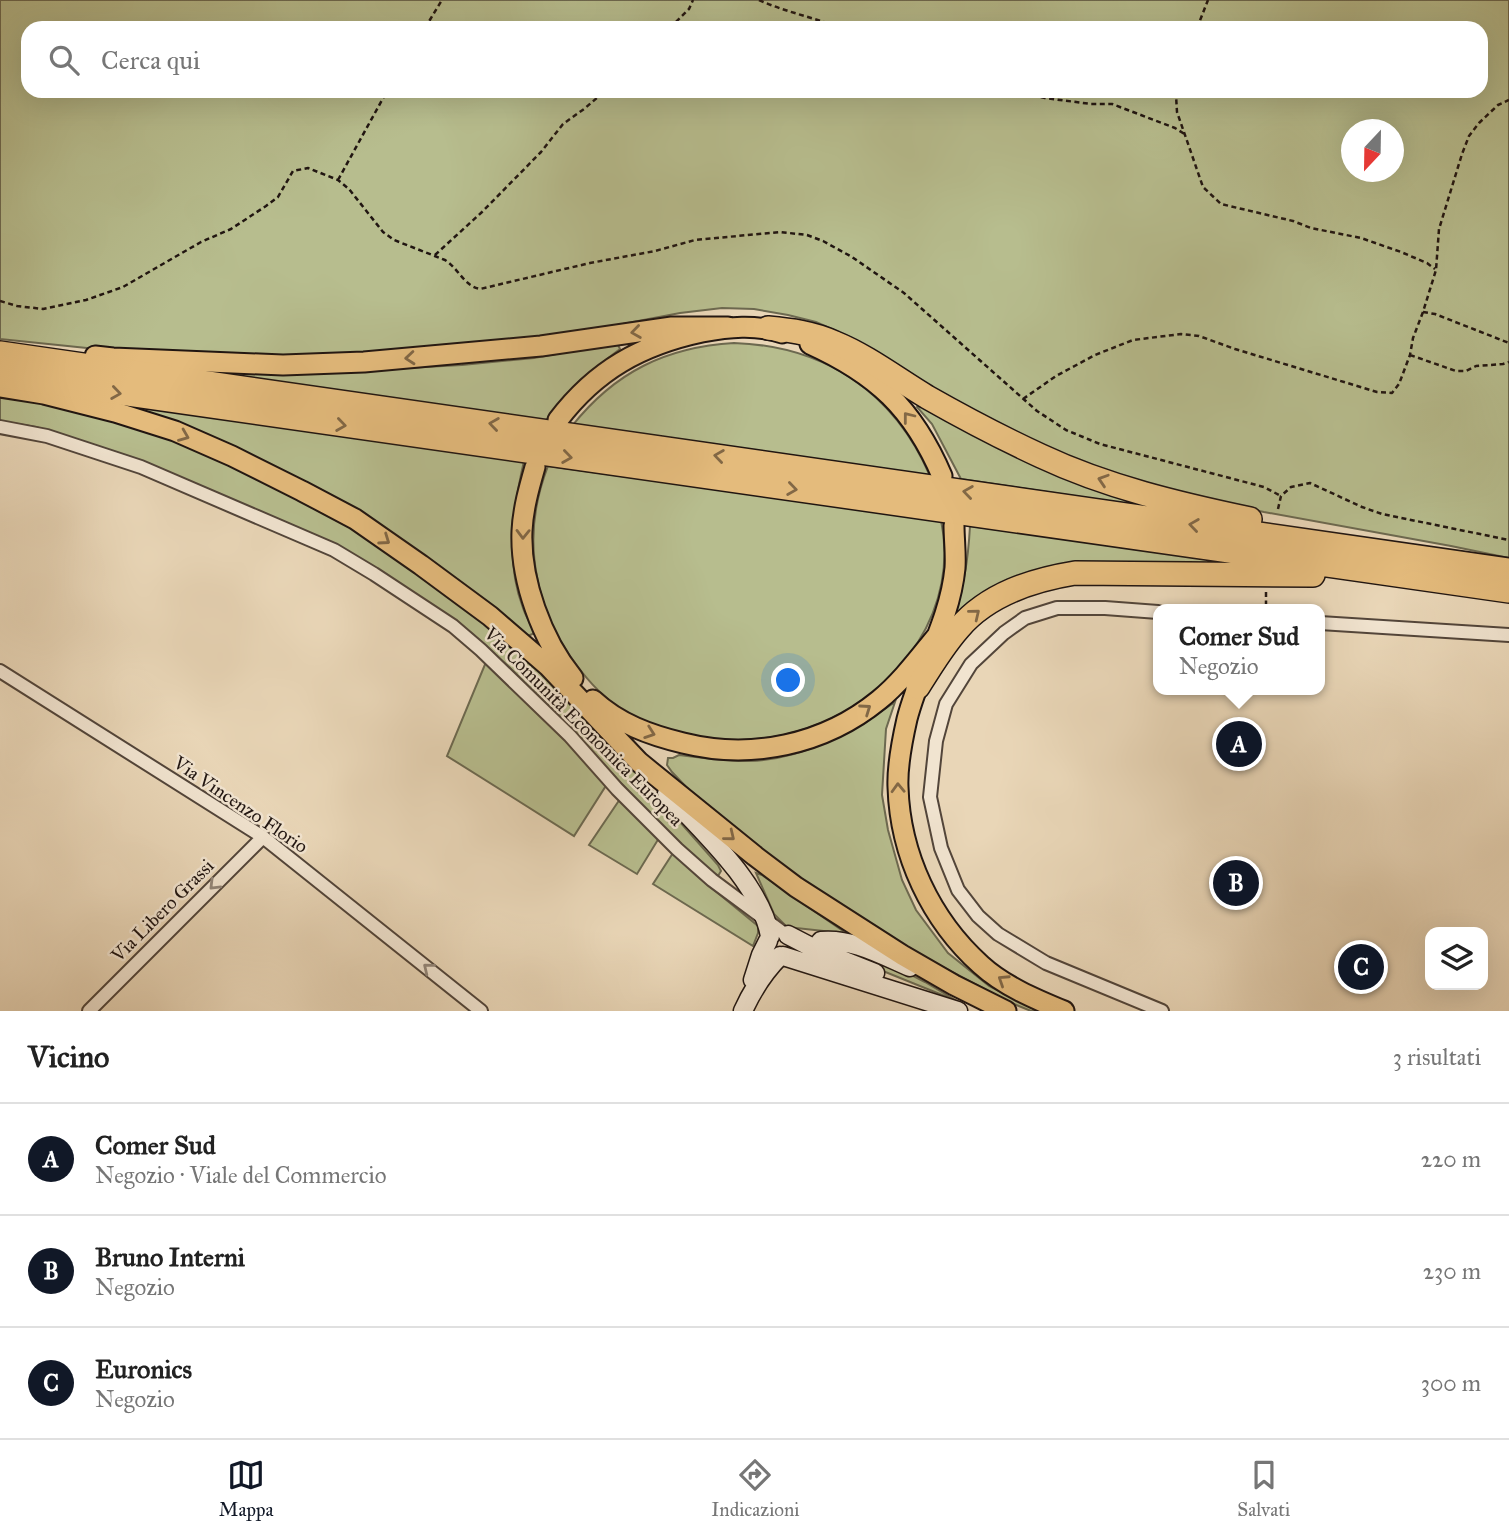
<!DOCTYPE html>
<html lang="it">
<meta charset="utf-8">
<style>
body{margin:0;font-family:"IM FELL Great Primer",serif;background:#f6f6f6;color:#222}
.controls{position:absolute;right:21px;bottom:21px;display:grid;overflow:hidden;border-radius:14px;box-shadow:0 7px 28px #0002}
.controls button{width:63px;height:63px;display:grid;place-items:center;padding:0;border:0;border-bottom:2px solid #e0e0e0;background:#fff;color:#222;font:35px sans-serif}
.compass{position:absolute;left:1341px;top:119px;width:63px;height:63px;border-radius:50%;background:#fff;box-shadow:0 7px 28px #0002;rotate:202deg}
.you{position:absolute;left:789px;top:681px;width:24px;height:24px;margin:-18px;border:5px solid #fff;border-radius:50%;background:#1a73e8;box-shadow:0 0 0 10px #1a73e833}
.badge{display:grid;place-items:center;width:46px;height:46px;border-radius:50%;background:#111827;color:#fff;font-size:23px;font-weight:700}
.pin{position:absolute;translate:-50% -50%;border:4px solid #fff;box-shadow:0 2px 7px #0006}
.popup{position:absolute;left:1153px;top:604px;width:172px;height:91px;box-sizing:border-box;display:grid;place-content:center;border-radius:14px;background:#fff;filter:drop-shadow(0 2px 5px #0005);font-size:23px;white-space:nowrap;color:#767676}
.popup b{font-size:26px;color:#222}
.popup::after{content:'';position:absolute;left:50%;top:100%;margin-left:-14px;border:14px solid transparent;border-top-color:#fff}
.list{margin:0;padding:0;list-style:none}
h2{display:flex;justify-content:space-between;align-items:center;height:91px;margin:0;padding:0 28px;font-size:30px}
h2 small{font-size:23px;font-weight:400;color:#767676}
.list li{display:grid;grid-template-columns:46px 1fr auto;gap:21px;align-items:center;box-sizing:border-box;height:112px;padding:0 28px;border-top:2px solid #e0e0e0}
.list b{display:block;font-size:26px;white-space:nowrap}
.list p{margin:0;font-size:23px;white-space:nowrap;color:#767676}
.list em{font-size:23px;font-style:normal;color:#767676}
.icon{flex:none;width:38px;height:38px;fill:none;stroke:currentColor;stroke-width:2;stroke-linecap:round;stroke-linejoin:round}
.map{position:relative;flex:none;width:1509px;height:1011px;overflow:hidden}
.search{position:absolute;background:#fff;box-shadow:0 7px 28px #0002;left:21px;right:21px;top:21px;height:77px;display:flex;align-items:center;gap:18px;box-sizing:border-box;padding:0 24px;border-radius:21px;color:#767676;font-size:26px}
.sheet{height:427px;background:#fff}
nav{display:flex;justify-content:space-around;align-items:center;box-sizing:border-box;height:98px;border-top:2px solid #e0e0e0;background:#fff;font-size:19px;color:#767676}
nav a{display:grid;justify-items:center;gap:4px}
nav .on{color:#111827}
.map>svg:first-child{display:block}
</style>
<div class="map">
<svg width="1509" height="1011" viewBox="0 0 1509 1011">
<rect width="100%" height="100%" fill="#e9d6b7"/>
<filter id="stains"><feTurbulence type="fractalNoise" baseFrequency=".00286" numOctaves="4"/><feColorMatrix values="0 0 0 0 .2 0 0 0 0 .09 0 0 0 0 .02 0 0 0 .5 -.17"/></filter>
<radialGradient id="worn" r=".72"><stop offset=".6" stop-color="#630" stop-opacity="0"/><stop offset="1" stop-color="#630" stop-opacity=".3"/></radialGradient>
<path fill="#b7bd8e" stroke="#6c6950" stroke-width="2" fill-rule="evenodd" d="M0 0H1509V558L1451 546 1264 512 1148 488 1057 452 975 412 886 361 852 338 816 322 788 315 754 309 722 308 680 313 591 330 526 340 313 357 135 353 0 339ZM28 28H1481V91H28ZM1352 130H1394V172H1352Z
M617 343 620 349C589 372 569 391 545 421L178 371 313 373 462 365 534 358Z
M734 343C825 346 894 392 930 476L572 426C615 372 666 347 734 343Z
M0 395 64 407 123 422 186 442 360 531 457 599 554 684 603 735 718 865 721 871 718 876H714L645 809 555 712 507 665 470 632 444 614 345 552 104 449 36 427 0 421Z
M125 403 524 461C513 509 505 561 523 608 526 617 531 625 535 633L525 637 367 518 118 405Z
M924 403 1175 511 961 479 932 424 917 407Z
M548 466 941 520C950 562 941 606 918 642 866 725 759 760 666 729 650 724 632 718 618 707 598 693 582 674 568 653 560 641 553 629 548 616 529 564 528 518 548 466Z
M970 526 1215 559 1226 562 1222 568 1073 566 953 620C964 585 968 562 970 526Z
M486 662 560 732 607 784 574 836 447 756Z
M895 702 886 729 882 795 888 830 902 880 916 910 948 953 989 986 1038 1011H1031L1009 1002 918 954 810 888 713 811 691 792 672 772 667 765 668 758H673L679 755C702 758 726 762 750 761 804 759 852 732 895 702Z
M620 799 659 838 637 874 589 845Z
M673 853 702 880 758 926V933L753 946 653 884Z
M756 873 762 875 843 931 842 933 787 927 774 914Z
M844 947 900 969 925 982 957 1001 831 950Z"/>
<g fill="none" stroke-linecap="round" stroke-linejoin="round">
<g stroke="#52453a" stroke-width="16">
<path id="street" d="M0 427 47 436 141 467 334 550 374 574 453 626 481 650 570 736 617 789 677 849 712 880 782 932
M1158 612 1105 608H1057L1025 618 1004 633 971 664 946 704 936 741 930 797 941 848 958 890 978 916 998 934 1046 963 1162 1011
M1320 623 1509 635
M0 671 263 837 481 1011
M89 1011 263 837"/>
</g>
<g stroke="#201511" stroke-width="21">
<path id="secondary" d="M667 793C702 831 760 883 770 936
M788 935 817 950 875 973
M817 950V946L821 941C852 938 882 955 910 967
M783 956 958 1011
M753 980 761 955 768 941
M743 1011C752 991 764 972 780 956"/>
</g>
<g stroke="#201511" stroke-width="23">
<path id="primary" d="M810 344C876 374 913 408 942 476
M95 356 113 358 283 365 364 362 541 346 672 327H728
M0 387 44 394 115 412 175 431 232 456 302 491 355 519 421 565 490 616 548 666 639 762 755 856 796 887 902 955 954 985 1006 1011
M558 420C596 370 641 345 702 332 728 327 756 324 782 333
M535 467C529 488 523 509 522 531 520 580 542 640 573 678
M954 525C954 539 956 554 955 568 950 621 920 668 907 719 902 741 897 765 898 787 900 855 931 920 981 965 1004 986 1035 999 1064 1011
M593 700C619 724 650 735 683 743 751 760 824 745 879 700 901 682 918 659 936 637"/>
</g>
<g stroke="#201511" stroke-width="26">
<path id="highway" d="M768 328C790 330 814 333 835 343 867 356 897 379 927 397 964 418 1002 438 1041 456 1107 487 1179 504 1250 519
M0 353 1509 570
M0 376 1509 591
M918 687C931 666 943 646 959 628 988 594 1032 580 1075 573L1313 575"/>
</g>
<path stroke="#201511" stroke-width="2.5" stroke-dasharray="5 3.5" stroke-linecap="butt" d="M759 0C785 12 813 17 840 28
M425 28 442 0
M670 28 689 9 693 0
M1197 28 1208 0
M1016 91 1045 98 1091 104H1112L1175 128 1186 135
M1177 91 1176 95 1177 112 1203 187 1221 204 1293 221 1311 228 1361 238 1401 252 1427 263 1435 269
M338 180 387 91
M435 255 482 212 541 152 563 124 584 109 605 91
M0 301 17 306 43 309 86 300 123 287 201 242 231 229 266 206 278 197 293 171 308 168 338 180 349 189 383 232 394 240 445 260C459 269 464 286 480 289L590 263 655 251 695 240 780 232 807 235 823 241 852 257 904 293 1037 411 1066 430 1100 444 1264 487 1281 496
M1423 312 1435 314 1509 343
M1410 355 1456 371H1466L1476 366 1503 364 1509 362
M1023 399 1056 376 1095 355 1133 340 1181 334 1199 336 1235 349 1377 392 1392 393 1399 384 1410 355 1413 338 1423 312 1436 270 1439 229 1462 154 1469 136 1479 123 1498 105 1509 100
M1278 509 1281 496 1291 487 1310 483 1362 507 1382 514 1509 540
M1266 592V609"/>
<use href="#street" stroke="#f1e4d0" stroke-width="12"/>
<use href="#secondary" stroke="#f1e4d0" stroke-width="18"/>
<use href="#primary" stroke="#e4bb7c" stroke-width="19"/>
<use href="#highway" stroke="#e4bb7c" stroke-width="23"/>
</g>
<defs><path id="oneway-chevron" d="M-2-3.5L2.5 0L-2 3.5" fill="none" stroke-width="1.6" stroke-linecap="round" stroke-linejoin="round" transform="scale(1.75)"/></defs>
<g stroke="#826846">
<use href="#oneway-chevron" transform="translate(636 332) rotate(172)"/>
<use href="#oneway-chevron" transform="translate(410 358) rotate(175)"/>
<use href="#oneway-chevron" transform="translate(116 393) rotate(8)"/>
<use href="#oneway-chevron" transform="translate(908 417) rotate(-128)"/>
<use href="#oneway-chevron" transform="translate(494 424) rotate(-172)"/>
<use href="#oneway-chevron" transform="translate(341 425) rotate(8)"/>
<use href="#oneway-chevron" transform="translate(184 436) rotate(22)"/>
<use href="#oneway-chevron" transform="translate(719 456) rotate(-172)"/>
<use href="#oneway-chevron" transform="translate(567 457) rotate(8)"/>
<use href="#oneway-chevron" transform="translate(1103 480) rotate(-162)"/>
<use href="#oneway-chevron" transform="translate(792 489) rotate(8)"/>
<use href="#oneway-chevron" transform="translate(968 492) rotate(-172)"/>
<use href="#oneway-chevron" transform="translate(1194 525) rotate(-172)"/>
<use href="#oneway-chevron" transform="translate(523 534) rotate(91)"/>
<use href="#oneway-chevron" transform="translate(385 540) rotate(35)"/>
<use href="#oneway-chevron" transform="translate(975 614) rotate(-39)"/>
<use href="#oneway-chevron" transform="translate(866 709) rotate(-35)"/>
<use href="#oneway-chevron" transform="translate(650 733) rotate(19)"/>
<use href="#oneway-chevron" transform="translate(898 788) rotate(-92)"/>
<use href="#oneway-chevron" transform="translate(730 836) rotate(39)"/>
<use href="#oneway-chevron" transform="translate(1003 980) rotate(-147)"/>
</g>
<g stroke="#93877a">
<use href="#oneway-chevron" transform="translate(214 885) rotate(135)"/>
<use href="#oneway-chevron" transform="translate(428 968) rotate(-141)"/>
</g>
<g text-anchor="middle" stroke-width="5" stroke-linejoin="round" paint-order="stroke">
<g font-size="19" fill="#201511" stroke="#f1e4d0">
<text transform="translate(584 726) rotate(45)" y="7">Via Comunità Economica Europea</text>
<text transform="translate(241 804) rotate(34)" y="7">Via Vincenzo Florio</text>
<text transform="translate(162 910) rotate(-45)" y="7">Via Libero Grassi</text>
</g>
</g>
<rect width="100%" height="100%" filter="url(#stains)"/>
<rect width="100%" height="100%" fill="url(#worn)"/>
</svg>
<div class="controls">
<button><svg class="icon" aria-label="layers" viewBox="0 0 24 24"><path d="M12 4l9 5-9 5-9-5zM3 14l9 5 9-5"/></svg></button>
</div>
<svg class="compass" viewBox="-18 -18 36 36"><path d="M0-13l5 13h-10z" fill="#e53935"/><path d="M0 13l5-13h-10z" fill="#767676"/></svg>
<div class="you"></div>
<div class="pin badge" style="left:1239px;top:744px">A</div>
<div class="popup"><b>Comer Sud</b>Negozio</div>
<div class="pin badge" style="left:1236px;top:883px">B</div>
<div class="pin badge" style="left:1361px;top:967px">C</div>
<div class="search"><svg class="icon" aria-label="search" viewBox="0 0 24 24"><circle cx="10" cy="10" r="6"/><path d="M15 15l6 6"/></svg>Cerca qui</div>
</div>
<section class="sheet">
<h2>Vicino<small>3 risultati</small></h2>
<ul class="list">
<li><span class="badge">A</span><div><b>Comer Sud</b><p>Negozio · Viale del Commercio</p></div><em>220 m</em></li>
<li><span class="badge">B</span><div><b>Bruno Interni</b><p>Negozio</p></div><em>230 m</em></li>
<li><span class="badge">C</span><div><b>Euronics</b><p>Negozio</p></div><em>300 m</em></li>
</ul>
</section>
<nav>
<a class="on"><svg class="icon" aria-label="map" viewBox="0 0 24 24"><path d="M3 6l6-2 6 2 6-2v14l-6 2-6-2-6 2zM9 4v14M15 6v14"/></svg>Mappa</a>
<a><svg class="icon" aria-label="directions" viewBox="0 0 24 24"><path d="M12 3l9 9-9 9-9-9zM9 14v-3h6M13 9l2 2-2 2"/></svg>Indicazioni</a>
<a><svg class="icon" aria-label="saved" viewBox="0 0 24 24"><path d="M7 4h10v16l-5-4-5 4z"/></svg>Salvati</a>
</nav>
